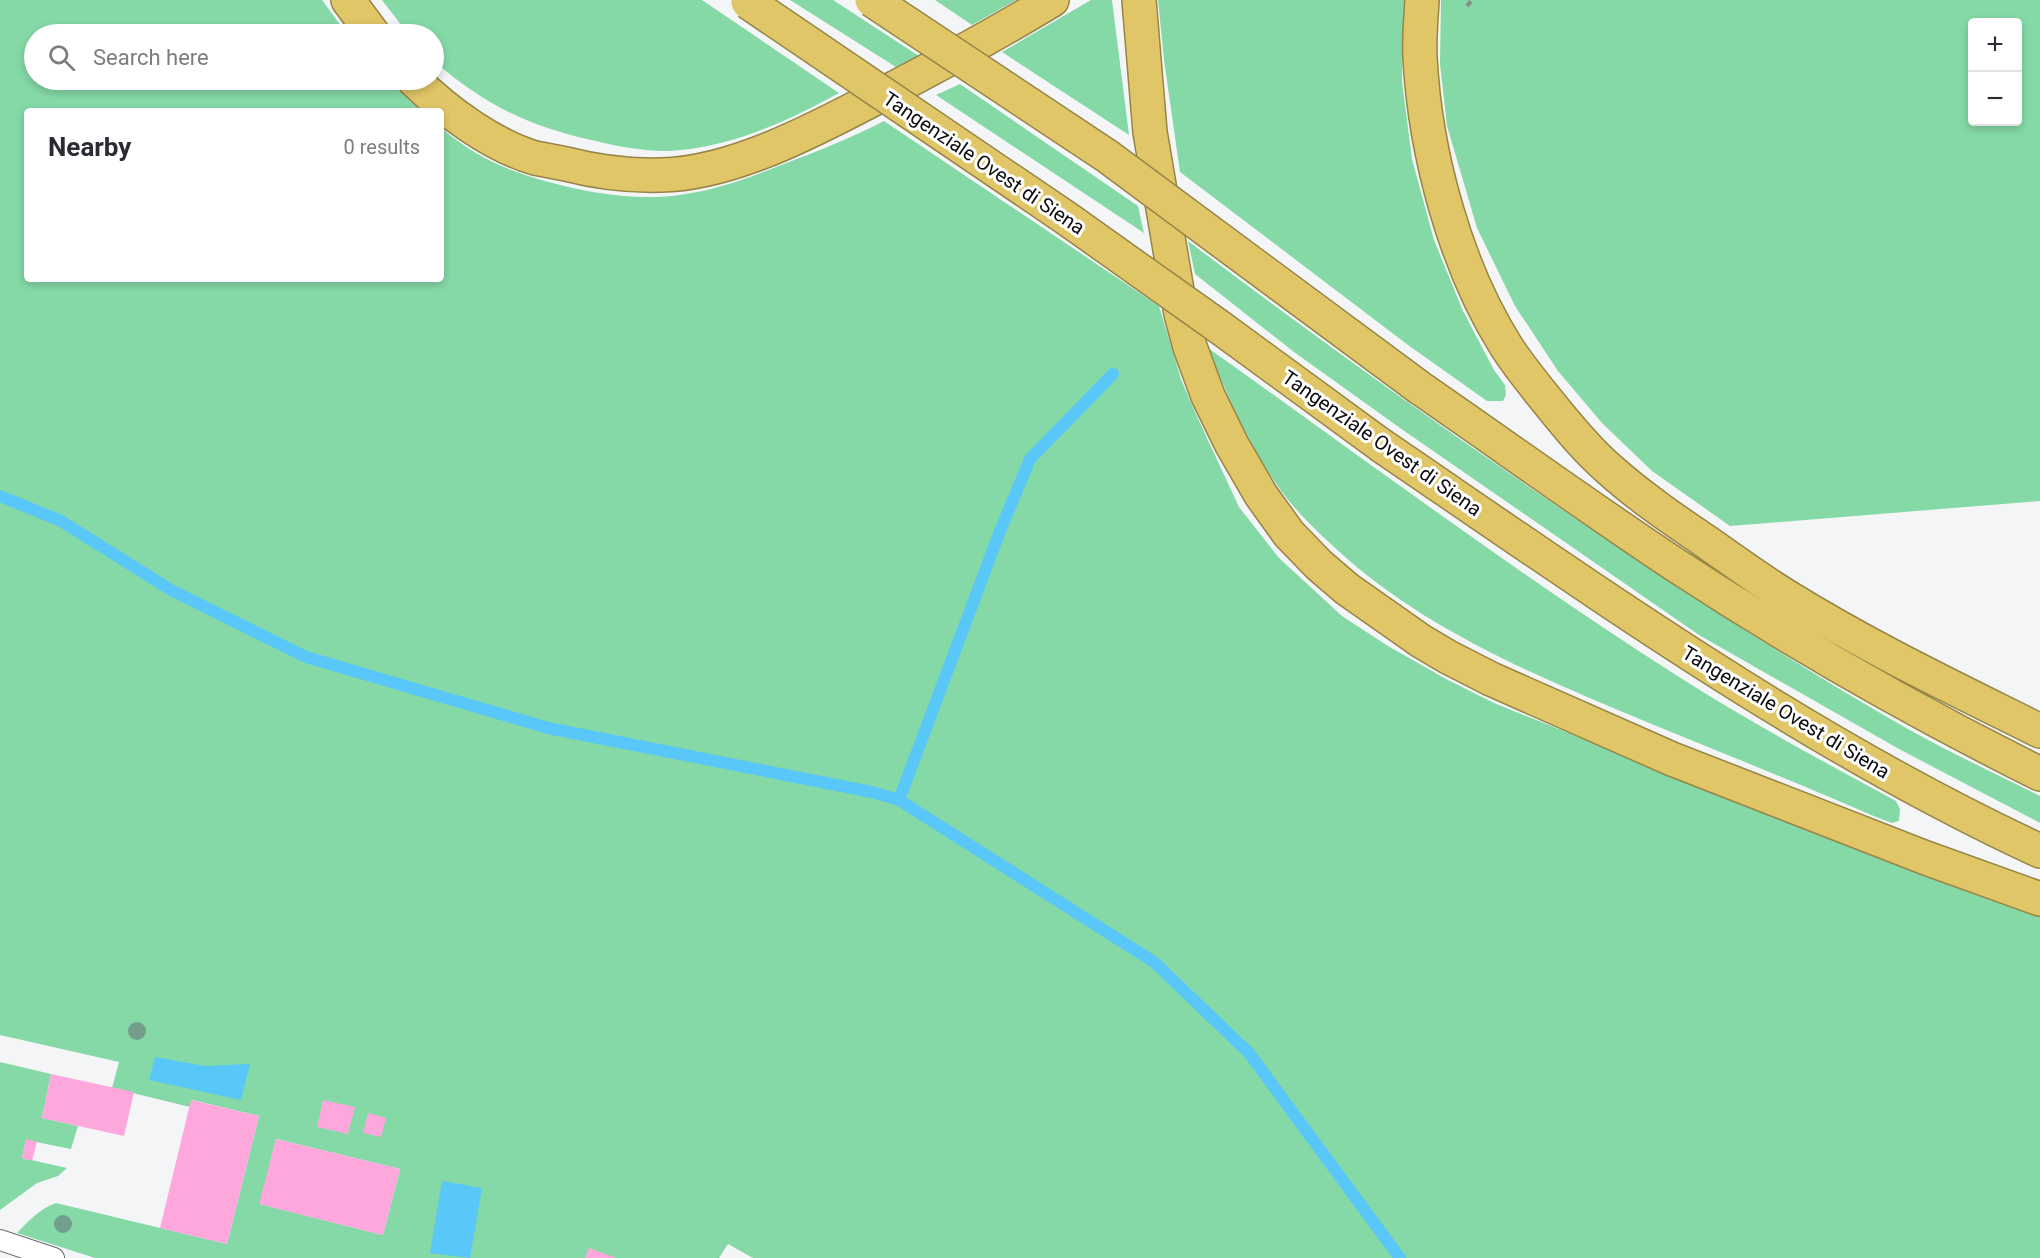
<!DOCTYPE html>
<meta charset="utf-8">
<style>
body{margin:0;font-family:Roboto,sans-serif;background:#f2f2f3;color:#2b2b33}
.controls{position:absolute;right:18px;top:18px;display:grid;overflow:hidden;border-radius:6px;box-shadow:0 3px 9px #0003}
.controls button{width:54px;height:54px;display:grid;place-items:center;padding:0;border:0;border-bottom:2px solid #e1e1e2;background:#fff;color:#2b2b33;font:30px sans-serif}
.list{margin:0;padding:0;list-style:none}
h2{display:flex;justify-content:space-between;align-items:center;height:78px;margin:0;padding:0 24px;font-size:26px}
h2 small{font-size:20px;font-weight:400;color:#7c7c81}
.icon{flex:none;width:33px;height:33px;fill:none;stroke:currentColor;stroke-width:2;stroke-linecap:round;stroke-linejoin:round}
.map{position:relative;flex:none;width:2040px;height:1258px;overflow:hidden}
.search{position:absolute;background:#fff;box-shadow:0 3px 9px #0003;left:24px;top:24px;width:420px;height:66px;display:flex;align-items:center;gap:15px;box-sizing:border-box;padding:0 21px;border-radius:33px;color:#7c7c81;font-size:22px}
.panel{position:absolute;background:#fff;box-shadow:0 3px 9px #0003;left:24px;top:108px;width:420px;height:174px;border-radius:6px}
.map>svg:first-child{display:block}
</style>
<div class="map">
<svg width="2040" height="1258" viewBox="0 0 2040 1258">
<rect width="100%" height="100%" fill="#f4f5f7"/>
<path fill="#85d9a7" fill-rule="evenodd" d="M0 0H322L347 34H34V80H388L421 111H27V279H441V128C476 157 505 170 549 182 588 193 639 201 679 195 717 190 748 178 784 164 818 151 851 138 884 121L1159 306 1181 379 1194 410 1239 507 1279 558 1342 616 1388 646 1446 679 1494 703 1648 765 2040 914V1258H753L728 1244 719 1258H95L17 1233C29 1221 39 1209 56 1203L227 1244 259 1116 192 1100 190 1107 112 1088 119 1062 0 1035ZM276 1139 400 1169 383 1235 260 1204Z
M382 0H702L839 93C790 120 738 144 681 150 654 153 626 148 600 142 531 127 487 107 434 61V34H408Z
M790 0H833L919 56 896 67Z
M935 0H1016L972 25Z
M1091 0H1112L1129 135 1002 52Z
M1158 0H1404L1402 81 1412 159 1434 240 1463 311 1494 370 1505 385 1506 395 1503 401H1487L1408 345 1180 172 1164 60Z
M1441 0H2040V501L1730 526 1652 471 1602 423 1558 371 1515 306 1477 228 1447 126 1440 64ZM1972 22H2018V122H1972Z
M960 84 1138 206 1144 233 936 95Z
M1188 241C1342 357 1499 469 1660 575 1741 628 1823 681 1908 729 1951 753 1996 774 2040 796V823L1899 749 1699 635 1400 428 1294 352 1195 274Z
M1208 348C1363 458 1516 573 1676 675 1748 721 1822 761 1896 801L1900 809 1899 821 1892 823 1876 817C1802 785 1728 755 1654 725 1541 678 1422 630 1332 545 1312 527 1292 507 1277 485 1248 443 1227 395 1208 348Z
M0 1062 51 1074 42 1118 78 1126 71 1149 26 1140 22 1158 67 1168 58 1176 37 1183 0 1210Z"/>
<path fill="#59c7f7" d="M155 1057 205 1066 250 1064 241 1100 149 1080Z
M442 1181 482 1188 470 1258 430 1253Z"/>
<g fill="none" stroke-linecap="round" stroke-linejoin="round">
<path stroke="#59c7f7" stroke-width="12" d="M0 496 61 521 171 590 306 657 548 728 872 792 899 800 1154 962 1249 1053 1400 1258
M899 800 1000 531 1030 459 1113 374"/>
</g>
<path fill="#fea7dd" d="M51 1074 134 1092 124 1136 42 1118Z
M191 1100 259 1116 227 1244 160 1228Z
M323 1100 355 1107 348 1134 317 1127Z
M368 1113 386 1118 381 1137 363 1133Z
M26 1139 37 1142 32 1161 22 1158Z
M276 1139 400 1169 383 1235 259 1204Z
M589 1248 616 1258H585Z"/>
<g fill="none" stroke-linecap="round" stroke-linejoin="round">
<g stroke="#696a6c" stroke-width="22">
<path id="lane" d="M0 1240 54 1258"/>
</g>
<g stroke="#968548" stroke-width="36">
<path id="highway" d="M348 0 373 34
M1139 0 1150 132 1181 314 1190 347 1208 396 1232 445 1261 495 1289 534 1319 565 1347 589 1421 641 1448 657 1491 679 1672 759 1926 858 2040 899
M1422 0C1421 19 1419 38 1420 57 1425 153 1455 265 1506 346 1520 368 1537 388 1553 408 1570 429 1588 451 1609 469 1639 496 1674 520 1708 543 1735 562 1761 581 1789 598 1870 648 1956 689 2040 731
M414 80C446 111 491 145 535 158 545 160 556 162 566 164 597 172 628 176 661 175 733 174 818 128 881 95 939 65 996 34 1052 0
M1420 388C1504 446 1588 507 1674 564 1791 641 1914 711 2040 774
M1382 446C1595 591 1805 742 2040 851"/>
</g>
<path stroke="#88898a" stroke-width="4" stroke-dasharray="6 3" stroke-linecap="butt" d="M1467 6 1472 0"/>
<use href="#lane" stroke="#fff" stroke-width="20"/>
<use href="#highway" stroke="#e1c667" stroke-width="33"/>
<g stroke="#968548" stroke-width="36" stroke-linecap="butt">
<path id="highway-bridge" d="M872 0 1107 156 1420 388
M748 2 1066 218 1218 326 1382 446"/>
</g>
<use href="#highway-bridge" stroke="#e1c667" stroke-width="33"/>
</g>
<g fill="#739e8b">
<circle cx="137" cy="1031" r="9"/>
<circle cx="63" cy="1224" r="9"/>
</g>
<g text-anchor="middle" stroke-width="6" stroke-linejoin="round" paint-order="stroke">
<g font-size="20" fill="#0c0c0d" stroke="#fff">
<text transform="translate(984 163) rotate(34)" y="7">Tangenziale Ovest di Siena</text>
<text transform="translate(1382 443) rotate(35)" y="7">Tangenziale Ovest di Siena</text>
<text transform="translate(1786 712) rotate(31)" y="7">Tangenziale Ovest di Siena</text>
</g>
</g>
</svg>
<div class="controls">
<button>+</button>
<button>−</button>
</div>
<div class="search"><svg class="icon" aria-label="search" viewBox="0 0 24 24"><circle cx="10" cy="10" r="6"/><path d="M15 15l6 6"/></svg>Search here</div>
<section class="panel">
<h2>Nearby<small>0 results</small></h2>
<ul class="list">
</ul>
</section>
</div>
